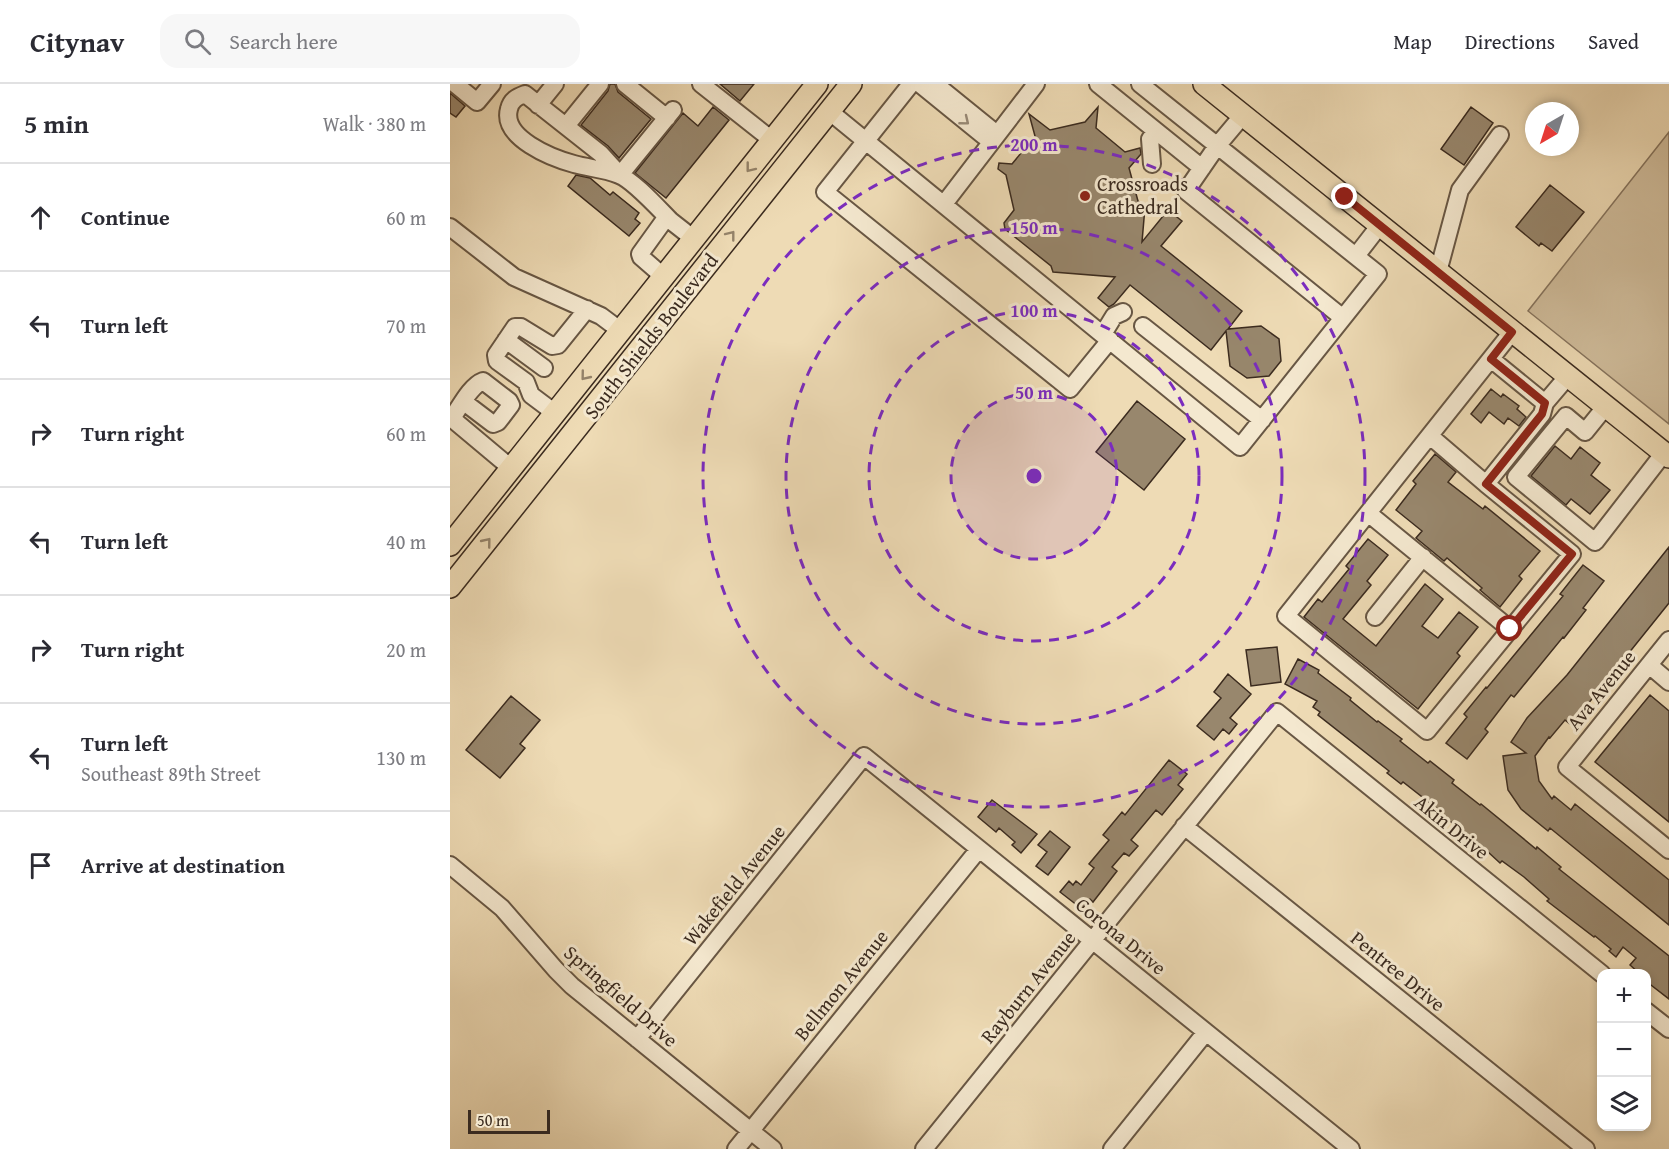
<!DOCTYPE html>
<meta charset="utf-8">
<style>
body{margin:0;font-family:"Gentium Book Plus",serif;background:#f7f7f7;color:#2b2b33}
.controls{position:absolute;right:18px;bottom:18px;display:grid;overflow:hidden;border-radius:12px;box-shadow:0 3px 9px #0003}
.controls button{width:54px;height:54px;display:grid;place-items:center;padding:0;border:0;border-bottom:2px solid #e1e1e2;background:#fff;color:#2b2b33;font:30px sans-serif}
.compass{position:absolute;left:1075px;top:18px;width:54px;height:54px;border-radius:50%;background:#fff;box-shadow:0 3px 9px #0003;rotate:219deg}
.scale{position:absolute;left:18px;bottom:15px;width:82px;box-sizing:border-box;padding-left:6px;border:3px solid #3b2b1f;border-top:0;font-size:16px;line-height:21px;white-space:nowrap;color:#3b2b1f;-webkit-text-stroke:4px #f4e8cf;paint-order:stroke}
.stop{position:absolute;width:18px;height:18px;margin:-14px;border:4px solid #8f2418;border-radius:50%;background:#fff}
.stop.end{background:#8f2418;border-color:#fff;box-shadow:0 2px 6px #0008}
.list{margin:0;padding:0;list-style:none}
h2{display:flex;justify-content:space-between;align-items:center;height:78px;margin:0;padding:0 24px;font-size:26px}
h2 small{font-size:20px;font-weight:400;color:#7c7c81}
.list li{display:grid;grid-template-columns:39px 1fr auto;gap:18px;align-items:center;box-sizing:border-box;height:108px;padding:0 24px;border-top:2px solid #e1e1e2}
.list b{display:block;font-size:22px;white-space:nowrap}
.list p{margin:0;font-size:20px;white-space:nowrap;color:#7c7c81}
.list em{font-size:20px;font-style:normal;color:#7c7c81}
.icon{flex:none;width:33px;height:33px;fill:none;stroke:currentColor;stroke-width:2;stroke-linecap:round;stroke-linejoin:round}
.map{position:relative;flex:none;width:1219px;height:1065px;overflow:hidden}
header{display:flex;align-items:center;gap:36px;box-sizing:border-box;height:84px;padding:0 30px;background:#fff;border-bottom:2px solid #e1e1e2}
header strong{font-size:28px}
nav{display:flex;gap:33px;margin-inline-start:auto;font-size:21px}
.search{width:420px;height:54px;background:#f7f7f7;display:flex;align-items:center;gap:15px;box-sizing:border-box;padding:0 21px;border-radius:18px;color:#7c7c81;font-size:22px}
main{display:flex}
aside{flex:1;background:#fff}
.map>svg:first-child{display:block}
</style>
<header>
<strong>Citynav</strong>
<div class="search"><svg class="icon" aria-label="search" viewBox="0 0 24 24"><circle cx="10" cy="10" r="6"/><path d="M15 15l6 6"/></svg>Search here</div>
<nav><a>Map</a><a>Directions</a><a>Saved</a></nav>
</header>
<main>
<aside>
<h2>5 min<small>Walk · 380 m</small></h2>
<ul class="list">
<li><svg class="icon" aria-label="ahead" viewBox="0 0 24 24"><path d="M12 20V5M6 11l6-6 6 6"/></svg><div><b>Continue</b></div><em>60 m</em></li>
<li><svg class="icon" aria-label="left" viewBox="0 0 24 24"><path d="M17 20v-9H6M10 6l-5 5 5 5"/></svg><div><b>Turn left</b></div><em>70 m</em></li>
<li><svg class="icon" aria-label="right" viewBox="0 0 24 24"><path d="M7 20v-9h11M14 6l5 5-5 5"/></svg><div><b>Turn right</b></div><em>60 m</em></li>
<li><svg class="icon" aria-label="left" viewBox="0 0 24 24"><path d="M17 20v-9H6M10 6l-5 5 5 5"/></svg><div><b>Turn left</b></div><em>40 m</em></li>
<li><svg class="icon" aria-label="right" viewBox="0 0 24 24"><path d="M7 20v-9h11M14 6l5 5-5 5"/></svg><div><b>Turn right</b></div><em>20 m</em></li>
<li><svg class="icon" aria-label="left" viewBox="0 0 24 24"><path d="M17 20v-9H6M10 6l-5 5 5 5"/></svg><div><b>Turn left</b><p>Southeast 89th Street</p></div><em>130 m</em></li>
<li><svg class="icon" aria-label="arrive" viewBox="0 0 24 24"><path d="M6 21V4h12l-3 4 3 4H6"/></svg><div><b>Arrive at destination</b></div></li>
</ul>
</aside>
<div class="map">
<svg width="1219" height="1065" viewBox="0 0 1219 1065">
<rect width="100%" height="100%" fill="#eedbb5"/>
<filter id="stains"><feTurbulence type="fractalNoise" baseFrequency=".00333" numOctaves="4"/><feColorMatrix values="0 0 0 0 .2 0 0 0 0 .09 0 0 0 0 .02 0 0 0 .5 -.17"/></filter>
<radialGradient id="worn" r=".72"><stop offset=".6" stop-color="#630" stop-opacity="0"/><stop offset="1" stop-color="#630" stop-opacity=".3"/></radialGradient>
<path fill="#d0bd9c" stroke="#86745e" stroke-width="1.5" d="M1219 48V340L1078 227Z"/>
<path fill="#98876d" stroke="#3b2b1f" stroke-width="1.5" d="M160 0H165L168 8 201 35 169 74 158 62 131 41 158 7Z
M270 0H304L290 17Z
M0 9 15 22 6 33 0 29Z
M263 23 279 36 216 114 185 89 233 29 248 42Z
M648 23 646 44 675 68 690 64 691 70 679 84 688 117 695 123 692 158 718 126 732 137 711 162 792 227 778 245 811 242 829 255 831 277 819 292 797 294 780 282 776 247 761 266 680 201 664 220 659 223 648 214 665 193 603 188 601 182 555 145 554 139 564 126 556 91 548 85 549 79 562 80 585 52 579 30 600 46 635 38Z
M1021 23 1043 39 1014 81 991 65Z
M126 91 140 94 160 111 163 108 189 129 185 135 190 139 179 152 118 102Z
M1100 101 1134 128 1102 167 1091 159 1089 162 1066 143Z
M1041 305 1051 313 1053 310 1069 322 1067 325 1076 333 1069 342 1058 334 1054 340 1039 328 1031 339 1021 330Z
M687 317 735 355 694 406 646 368Z
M1105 362 1121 375 1130 363 1150 379 1141 391 1160 406 1140 430 1121 415 1116 421 1081 392Z
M985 370 1006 388 998 398 1033 425 1035 422 1090 467 1069 492 1072 495 1050 523 1030 506 1032 504 997 474 994 477 966 454 972 447 946 426 966 400 963 397Z
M918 455 938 471 917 497 921 501 893 535 926 562 975 500 993 515 972 542 988 554 1009 528 1028 543 1007 569 1010 572 968 625 854 533 868 515 872 518 899 485 896 482Z
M1219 463V519L1121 641 1115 636 1100 654 1099 653 1085 672 1089 697 1102 715 1104 712 1121 726 1125 720 1219 796V841L1100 744 1098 747 1071 725 1058 706 1053 672 1076 669 1061 658 1077 634 1117 591Z
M1133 481 1154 497 1133 524 1136 526 1114 554 1113 553 1064 613 1061 611 1035 645 1038 648 1017 675 996 659 1017 633 1014 630 1036 603 1037 604 1113 512 1110 510Z
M827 563 831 598 801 602 796 566Z
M848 575 869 586 868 589 901 614 900 616 927 638 928 637 952 655 950 657 978 679 980 677 1004 696 1002 699 1030 721 1031 720 1086 765 1087 763 1111 783 1109 785 1219 872V915L1197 898V890H1190L1180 881 1186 874 1173 863 1166 873 1159 867 1161 865 1145 852 1144 853 1097 817 1099 815 1074 793 1052 777 1050 779 1025 756 989 729 990 727 953 698 951 700 937 689 939 687 868 631 870 628 863 623 867 617 835 600Z
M778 590 801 610 780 634 787 640 779 650 773 645 764 656 747 642 771 614 764 608Z
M1200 611 1219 627V738L1145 678Z
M61 612 90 636 70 660 75 664 50 694 16 666Z
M719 676 737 690 728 701 733 705 712 731 706 726 681 756 688 762 679 772 674 769 662 783 667 787 643 818 640 815 632 825 610 808 619 797 623 801 626 797 631 801 644 784 639 780 659 756 653 751 672 728 675 731Z
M542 716 587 750 571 769 562 761 565 758 549 744 546 748 528 733Z
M600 747 620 763 598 791 586 782 597 768 588 761Z"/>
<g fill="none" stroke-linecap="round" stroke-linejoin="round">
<g stroke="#685744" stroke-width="20">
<path id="minor" d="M5 0 27 18 42 0
M175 0 217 34
M251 0 322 56
M461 0 375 108 620 305 660 256
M470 0 534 52 544 54 543 47 485 0
M648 0 752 84
M88 21 105 0
M379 27 790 363 928 190 690 0
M793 31 767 62 736 107 893 234
M116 42 150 0
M702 80 700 55 706 47
M494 120 586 0
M221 137C209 125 183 96 169 91 155 85 138 84 124 80 102 74 51 54 59 25 61 16 67 13 75 10L151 70 170 91 223 26
M0 143 64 193 151 232 171 247
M906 172 930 141
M988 188 1010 106 1050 51
M214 193 191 173 190 170 213 138 217 136 221 137 244 155
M693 242 812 336
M1062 248 836 532 977 647 1122 470 1036 400 1092 330 1095 319 1118 292
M653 250 664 232 673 228
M56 256 94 284
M1041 275 1095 319
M1156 322 1135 348 1116 332 1066 393 1145 458 1214 369
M105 329 81 311 76 298 47 277 46 271 65 243H71L102 262 108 261 137 225
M0 333 61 384
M2 334C10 323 20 302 33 297L59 317 61 321 48 338 43 340 14 318
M980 352 1036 400
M918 429 1060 545
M925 533 973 473
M1219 556 1117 683 1219 766
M1199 581 1219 598
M734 742 1136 1065
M0 781 52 824 106 886 122 902 323 1065
M1196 927 1219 945
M187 955 414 672 901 1065
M286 1065 529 765
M474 1065 827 628 1152 890
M662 1065 756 948"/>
</g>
<g stroke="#3b2b1f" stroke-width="24">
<path id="major" d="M754 0 1219 373
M0 461 367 0
M0 503 401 0"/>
</g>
<use href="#minor" stroke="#f4e8cf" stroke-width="16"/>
<use href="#major" stroke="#eedbb5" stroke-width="21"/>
</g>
<defs><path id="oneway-chevron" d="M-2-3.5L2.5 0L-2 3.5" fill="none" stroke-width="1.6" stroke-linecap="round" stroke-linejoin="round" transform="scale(1.5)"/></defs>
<use stroke="#988a77" href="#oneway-chevron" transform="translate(515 37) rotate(39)"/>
<g stroke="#94836a">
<use href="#oneway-chevron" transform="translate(300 84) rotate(128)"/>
<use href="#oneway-chevron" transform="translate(281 151) rotate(-52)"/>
<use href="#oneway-chevron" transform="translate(135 292) rotate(129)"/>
<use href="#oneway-chevron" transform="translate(37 458) rotate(-51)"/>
</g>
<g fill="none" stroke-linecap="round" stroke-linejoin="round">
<path stroke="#8f2418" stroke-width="8" d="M895 113 1062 248 1041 275 1095 319 1092 330 1036 400 1122 470 1060 545"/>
</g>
<circle cx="584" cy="392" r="83" fill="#7b2cbf" fill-opacity=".12"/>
<g fill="none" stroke="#7b2cbf" stroke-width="3" stroke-dasharray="10 8">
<circle cx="584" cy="392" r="83"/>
<circle cx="584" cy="392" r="165"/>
<circle cx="584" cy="392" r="248"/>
<circle cx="584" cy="392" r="331"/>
</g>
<circle fill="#8f2418" stroke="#f4e8cf" stroke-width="2" cx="635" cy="112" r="6"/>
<g text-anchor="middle" stroke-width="6" stroke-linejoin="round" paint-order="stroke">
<g font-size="20" fill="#3b2b1f" stroke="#f4e8cf" text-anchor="start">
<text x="647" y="107">Crossroads<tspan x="647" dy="23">Cathedral</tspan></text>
</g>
<g font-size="20" fill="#3b2b1f" stroke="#f4e8cf">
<text transform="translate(201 252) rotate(-52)" y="7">South Shields Boulevard</text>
<text transform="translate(1151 606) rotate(-51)" y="7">Ava Avenue</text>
<text transform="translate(1002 743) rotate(39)" y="7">Akin Drive</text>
<text transform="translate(284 801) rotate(-51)" y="7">Wakefield Avenue</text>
<text transform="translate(671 852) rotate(39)" y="7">Corona Drive</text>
<text transform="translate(948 887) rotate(39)" y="7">Pentree Drive</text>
<text transform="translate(391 901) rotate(-51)" y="7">Bellmon Avenue</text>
<text transform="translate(578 903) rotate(-51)" y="7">Rayburn Avenue</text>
<text transform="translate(171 912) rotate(41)" y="7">Springfield Drive</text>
</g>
</g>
<circle cx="584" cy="392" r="9" fill="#7b2cbf" stroke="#f4e8cf" stroke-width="3"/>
<g font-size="18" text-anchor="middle" font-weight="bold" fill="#7b2cbf" stroke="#f4e8cf" stroke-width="6" stroke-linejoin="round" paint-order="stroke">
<text x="584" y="67">200 m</text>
<text x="584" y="150">150 m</text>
<text x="584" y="233">100 m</text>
<text x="584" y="315">50 m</text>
</g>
<rect width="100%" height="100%" filter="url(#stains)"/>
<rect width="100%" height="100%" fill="url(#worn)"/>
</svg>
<div class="controls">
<button>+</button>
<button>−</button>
<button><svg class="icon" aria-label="layers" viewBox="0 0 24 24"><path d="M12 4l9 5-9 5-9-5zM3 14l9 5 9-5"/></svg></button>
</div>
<svg class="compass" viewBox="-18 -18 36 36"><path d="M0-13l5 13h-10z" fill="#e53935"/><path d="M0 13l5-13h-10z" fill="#7c7c81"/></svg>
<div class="scale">50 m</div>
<div class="stop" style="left:1060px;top:545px"></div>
<div class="stop end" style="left:895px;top:113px"></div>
</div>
</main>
